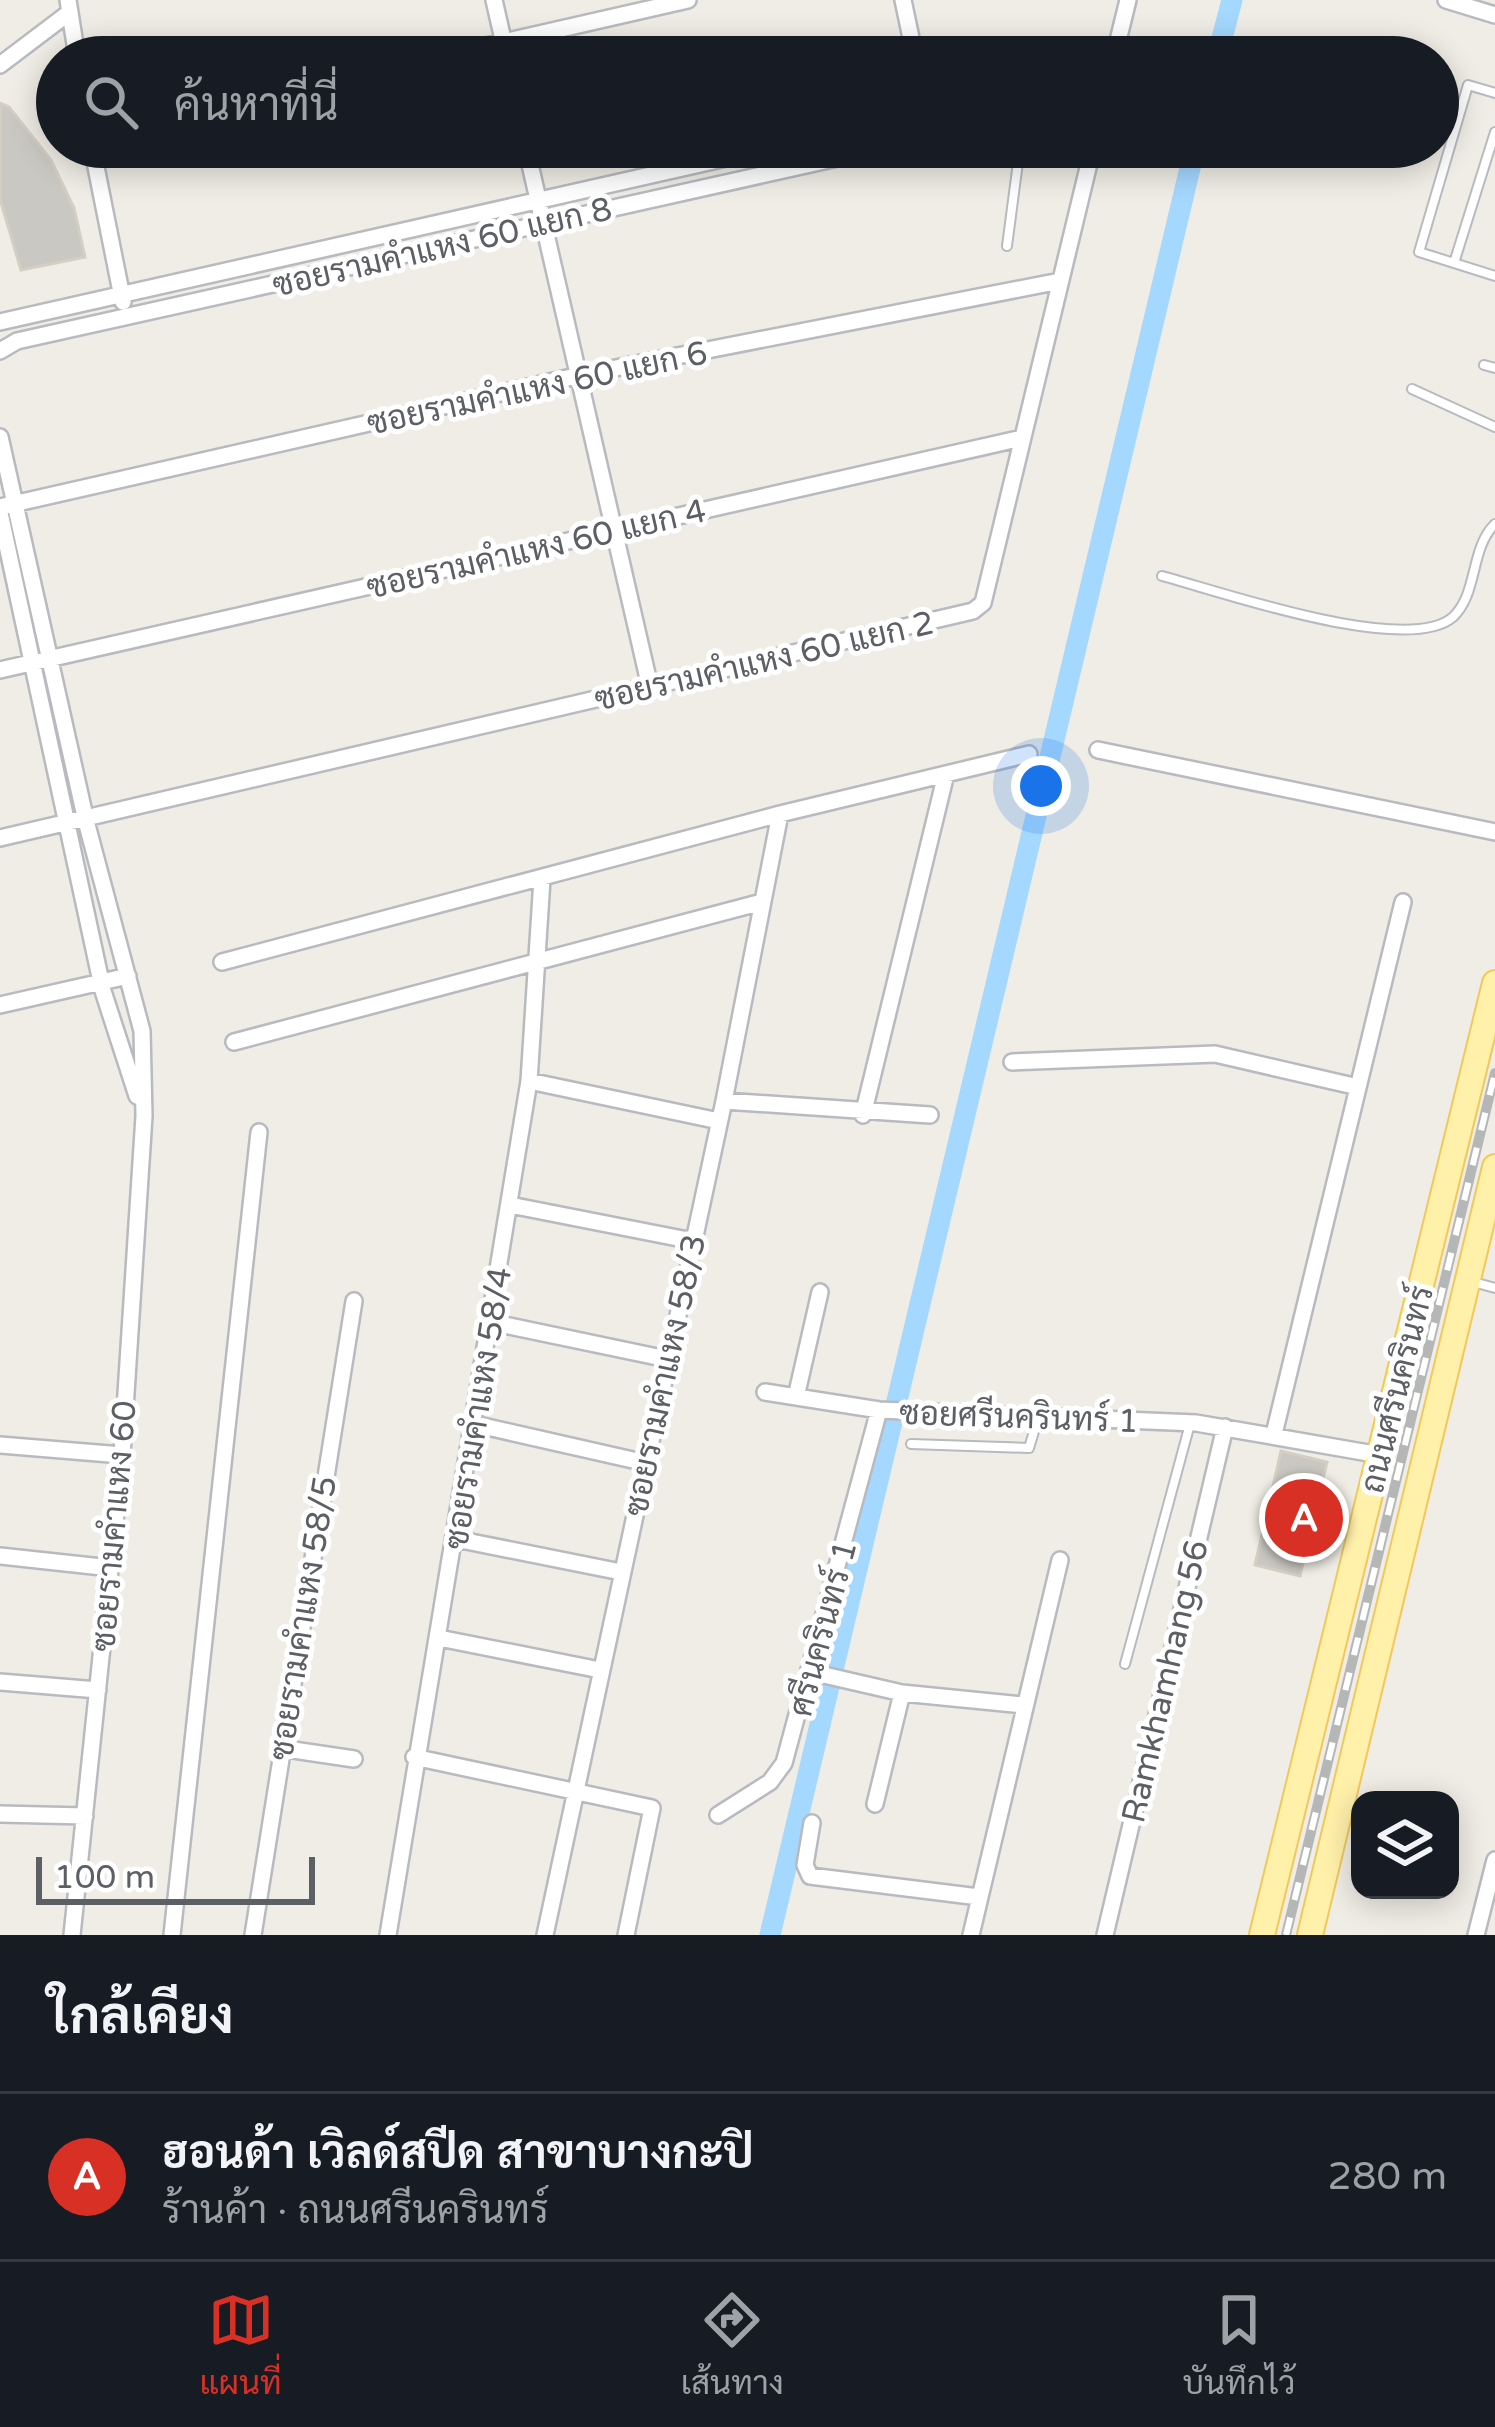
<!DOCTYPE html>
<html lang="th">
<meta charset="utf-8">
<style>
body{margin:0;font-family:"Varela Round",Sarabun,sans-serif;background:#20242c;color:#f1f3f6}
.controls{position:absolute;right:36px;bottom:36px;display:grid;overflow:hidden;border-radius:24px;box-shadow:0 6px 30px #0003}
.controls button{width:108px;height:108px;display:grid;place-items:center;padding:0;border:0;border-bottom:3px solid #363941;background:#171b24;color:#f1f3f6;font:60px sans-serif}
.scale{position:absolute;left:36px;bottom:30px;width:279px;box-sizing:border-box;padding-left:12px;border:6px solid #5c6065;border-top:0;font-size:33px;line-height:42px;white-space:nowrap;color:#5c6065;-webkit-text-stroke:9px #fff;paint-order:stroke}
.you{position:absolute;left:1041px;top:786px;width:42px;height:42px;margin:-30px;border:9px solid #fff;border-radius:50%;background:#1a73e8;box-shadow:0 0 0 18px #1a73e833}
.badge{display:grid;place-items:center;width:78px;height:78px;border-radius:50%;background:#d93025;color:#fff;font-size:39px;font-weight:700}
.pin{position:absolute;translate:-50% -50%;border:6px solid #fff;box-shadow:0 3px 12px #0006}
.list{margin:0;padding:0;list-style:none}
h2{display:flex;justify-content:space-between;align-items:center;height:156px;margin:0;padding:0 48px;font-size:51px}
h2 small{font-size:39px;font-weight:400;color:#9ea1a6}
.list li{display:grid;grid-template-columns:78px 1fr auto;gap:36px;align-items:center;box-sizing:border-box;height:168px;padding:0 48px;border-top:3px solid #363941}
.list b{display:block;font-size:45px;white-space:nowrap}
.list p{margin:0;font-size:39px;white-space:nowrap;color:#9ea1a6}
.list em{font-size:39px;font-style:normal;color:#9ea1a6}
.icon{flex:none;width:66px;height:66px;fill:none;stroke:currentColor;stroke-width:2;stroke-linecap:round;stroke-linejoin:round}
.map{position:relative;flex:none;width:1495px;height:1935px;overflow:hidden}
.search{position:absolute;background:#171b24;box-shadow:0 6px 30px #0003;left:36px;right:36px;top:36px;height:132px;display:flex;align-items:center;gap:30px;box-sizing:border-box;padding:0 42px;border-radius:66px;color:#9ea1a6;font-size:45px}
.sheet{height:324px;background:#171b24}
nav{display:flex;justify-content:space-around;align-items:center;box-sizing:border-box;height:168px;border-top:3px solid #363941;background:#171b24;font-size:33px;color:#9ea1a6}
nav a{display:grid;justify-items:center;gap:6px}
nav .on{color:#d93025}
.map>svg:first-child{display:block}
</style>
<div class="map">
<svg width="1495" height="1935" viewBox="0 0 1495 1935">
<rect width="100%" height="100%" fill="#efede5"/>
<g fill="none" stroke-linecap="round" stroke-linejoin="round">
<path stroke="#a5d8ff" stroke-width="21" d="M1217 57 1232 0
M770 1935 1195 147"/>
</g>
<path fill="#cac8c2" stroke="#d4cfc3" stroke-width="3" d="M0 103 9 107 51 160 74 208 85 257 21 270 0 199Z
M1281 1451 1327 1462 1300 1576 1255 1565Z"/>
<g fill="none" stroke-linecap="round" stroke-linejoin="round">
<g stroke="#b7babf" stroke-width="12">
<path id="service" d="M1495 93 1468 85 1419 252 1495 276
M1007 246 1020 147
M1454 263 1495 132
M1484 365 1495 368
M1412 389 1495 427
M1162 576C1219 591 1407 657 1453 617 1478 594 1470 548 1495 524
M1473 1282 1495 1288
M911 1444 1029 1448 1038 1418
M1125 1664 1190 1424"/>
</g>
<g stroke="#b7babf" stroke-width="20">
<path id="minor" d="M68 0 77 57
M494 0 507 57
M903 0 915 57
M1446 0 1495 15
M438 57 688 0
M1114 57 1128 0
M0 65 70 12
M92 147 123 302
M526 147 650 687
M0 322 775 147
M0 351 17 341 887 147
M0 437 86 821 142 1031 144 1116 122 1455 72 1935
M0 507 580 375 1060 281
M0 513 103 991 137 1096
M0 670 1022 438
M1098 750 1495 832
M0 838 973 611 983 603 1093 147
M222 962 780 814 1029 754
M0 1005 128 976
M234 1042 762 902
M1012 1062 1215 1054 1358 1087
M529 1081 719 1121
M724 1101 930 1115
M863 1115 946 774
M510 1205 693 1241
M490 1322 667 1359
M765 1392 879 1410 1196 1423 1380 1455
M796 1397 820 1292
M474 1424 646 1463
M1274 1434 1403 902
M0 1445 122 1455
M456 1539 621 1572
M0 1556 111 1568
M439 1638 600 1670
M811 1672 902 1693 1023 1705
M0 1682 98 1690
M280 1748 354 1759
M414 1757 652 1808 626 1935
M875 1804 902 1693
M0 1814 85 1816
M718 1815 770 1782 784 1763 879 1410
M812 1823 805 1865 810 1876 979 1897
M172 1935 259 1132
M253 1935 354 1301
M388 1935 529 1081 542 879
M545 1935 724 1101 780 814
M971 1935 1060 1560
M1105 1935 1225 1427
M1476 1935 1495 1860"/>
</g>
<g stroke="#f2c85a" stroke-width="28">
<path id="primary" d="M1262 1935 1495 983
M1310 1935 1495 1167"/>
</g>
<use href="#service" stroke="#fff" stroke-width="8"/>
<use href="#minor" stroke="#fff" stroke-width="15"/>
<use href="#primary" stroke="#fff1aa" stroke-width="24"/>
<g stroke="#b5b6b6" stroke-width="10">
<path id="rail" d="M1286 1935 1495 1073"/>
</g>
<use href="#rail" stroke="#fff" stroke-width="6" stroke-dasharray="18" stroke-linecap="butt"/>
</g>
<g text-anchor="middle" stroke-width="10" stroke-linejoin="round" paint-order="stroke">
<g font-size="33" fill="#5c6065" stroke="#fff">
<text transform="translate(442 246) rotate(-13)" y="12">ซอยรามคำแหง 60 แยก 8</text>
<text transform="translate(537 387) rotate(-12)" y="12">ซอยรามคำแหง 60 แยก 6</text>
<text transform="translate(536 548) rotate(-13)" y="12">ซอยรามคำแหง 60 แยก 4</text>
<text transform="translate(764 660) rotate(-13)" y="12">ซอยรามคำแหง 60 แยก 2</text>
<text transform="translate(664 1375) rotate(-78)" y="12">ซอยรามคำแหง 58/3</text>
<text transform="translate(1396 1389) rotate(-76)" y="12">ถนนศรีนครินทร์</text>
<text transform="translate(477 1408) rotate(-81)" y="12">ซอยรามคำแหง 58/4</text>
<text transform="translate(1019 1416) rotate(2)" y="12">ซอยศรีนครินทร์ 1</text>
<text transform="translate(113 1526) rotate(-85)" y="12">ซอยรามคำแหง 60</text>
<text transform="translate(302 1618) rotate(-81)" y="12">ซอยรามคำแหง 58/5</text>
<text transform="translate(822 1628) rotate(-75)" y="12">ศรีนครินทร์ 1</text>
<text transform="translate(1164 1681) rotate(-77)" y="12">Ramkhamhang 56</text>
</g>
</g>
</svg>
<div class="controls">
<button><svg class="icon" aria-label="layers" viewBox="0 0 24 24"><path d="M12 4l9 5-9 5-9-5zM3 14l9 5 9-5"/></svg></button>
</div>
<div class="scale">100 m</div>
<div class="you"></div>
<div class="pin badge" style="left:1304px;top:1518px">A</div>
<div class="search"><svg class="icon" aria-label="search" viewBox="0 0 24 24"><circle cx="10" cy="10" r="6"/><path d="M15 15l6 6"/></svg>ค้นหาที่นี่</div>
</div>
<section class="sheet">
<h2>ใกล้เคียง<small></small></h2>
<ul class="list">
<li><span class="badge">A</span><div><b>ฮอนด้า เวิลด์สปีด สาขาบางกะปิ</b><p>ร้านค้า · ถนนศรีนครินทร์</p></div><em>280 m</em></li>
</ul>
</section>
<nav>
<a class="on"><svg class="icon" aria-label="map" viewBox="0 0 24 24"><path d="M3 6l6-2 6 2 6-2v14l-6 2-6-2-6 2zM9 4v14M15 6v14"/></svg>แผนที่</a>
<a><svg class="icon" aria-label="directions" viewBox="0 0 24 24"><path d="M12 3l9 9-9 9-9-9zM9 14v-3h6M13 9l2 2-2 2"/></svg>เส้นทาง</a>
<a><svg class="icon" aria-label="saved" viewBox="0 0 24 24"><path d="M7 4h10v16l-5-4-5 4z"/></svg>บันทึกไว้</a>
</nav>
